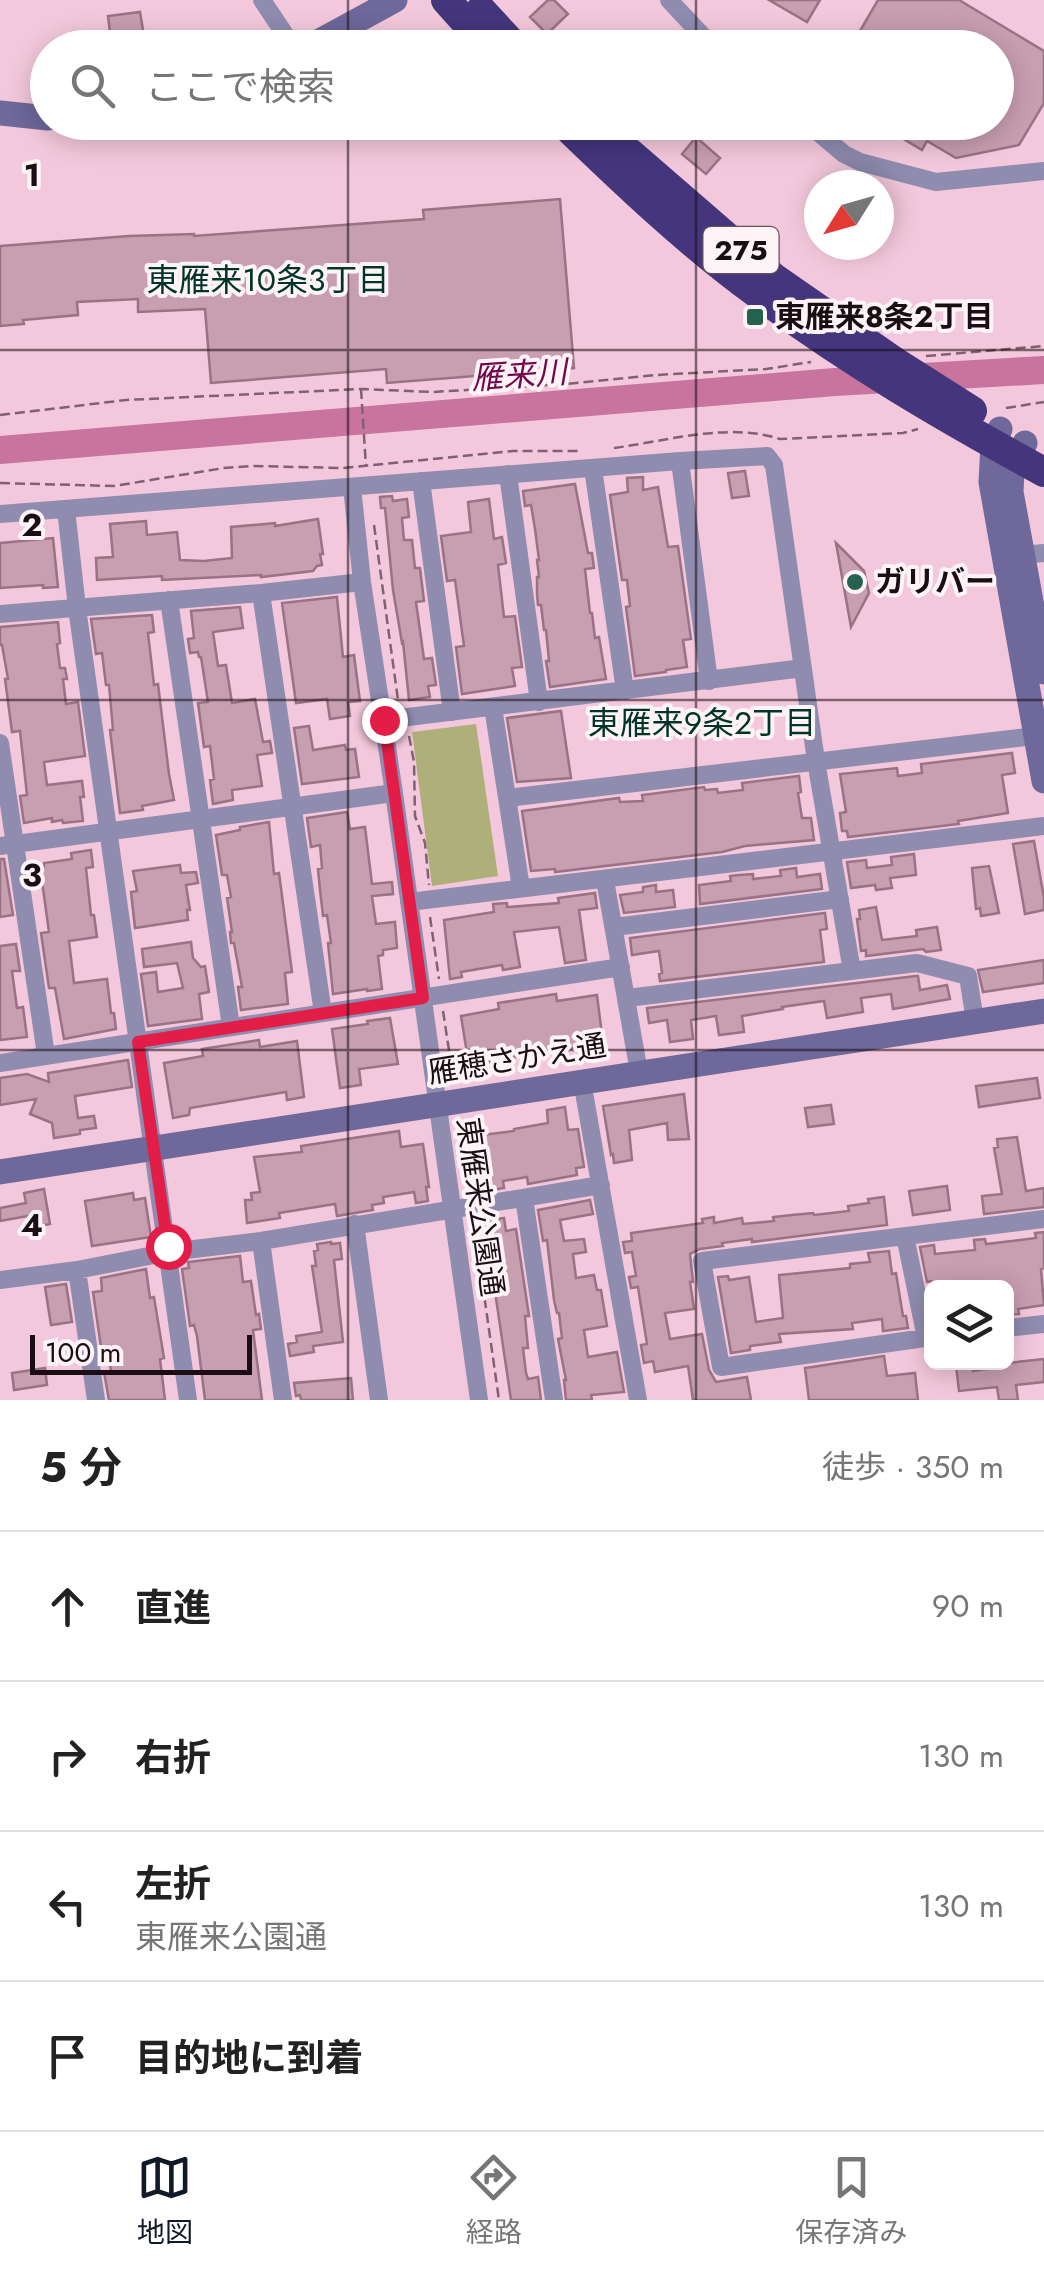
<!DOCTYPE html>
<html lang="ja">
<meta charset="utf-8">
<style>
body{margin:0;font-family:Jost,"Noto Sans JP",sans-serif;background:#f6f6f6;color:#222}
.controls{position:absolute;right:30px;bottom:30px;display:grid;overflow:hidden;border-radius:15px;box-shadow:0 5px 25px #0003}
.controls button{width:90px;height:90px;display:grid;place-items:center;padding:0;border:0;border-bottom:2px solid #e0e0e0;background:#fff;color:#222;font:50px sans-serif}
.compass{position:absolute;left:804px;top:170px;width:90px;height:90px;border-radius:50%;background:#fff;box-shadow:0 5px 25px #0003;rotate:233deg}
.scale{position:absolute;left:30px;bottom:25px;width:222px;box-sizing:border-box;padding-left:10px;border:5px solid #1b0d14;border-top:0;font-size:28px;line-height:35px;white-space:nowrap;color:#1b0d14;-webkit-text-stroke:8px #fef4f8;paint-order:stroke}
.stop{position:absolute;width:30px;height:30px;margin:-22px;border:8px solid #e11d48;border-radius:50%;background:#fff}
.stop.end{background:#e11d48;border-color:#fff;box-shadow:0 2px 10px #0008}
.list{margin:0;padding:0;list-style:none}
h2{display:flex;justify-content:space-between;align-items:center;height:130px;margin:0;padding:0 40px;font-size:42px}
h2 small{font-size:32px;font-weight:400;color:#767676}
.list li{display:grid;grid-template-columns:65px 1fr auto;gap:30px;align-items:center;box-sizing:border-box;height:150px;padding:0 40px;border-top:2px solid #e0e0e0}
.list b{display:block;font-size:38px;white-space:nowrap}
.list p{margin:0;font-size:32px;white-space:nowrap;color:#767676}
.list em{font-size:32px;font-style:normal;color:#767676}
.icon{flex:none;width:55px;height:55px;fill:none;stroke:currentColor;stroke-width:2;stroke-linecap:round;stroke-linejoin:round}
.map{position:relative;flex:none;width:1044px;height:1400px;overflow:hidden}
.search{position:absolute;background:#fff;box-shadow:0 5px 25px #0003;left:30px;right:30px;top:30px;height:110px;display:flex;align-items:center;gap:25px;box-sizing:border-box;padding:0 35px;border-radius:55px;color:#767676;font-size:38px}
.sheet{height:730px;background:#fff}
nav{display:flex;justify-content:space-around;align-items:center;box-sizing:border-box;height:140px;border-top:2px solid #e0e0e0;background:#fff;font-size:28px;color:#767676}
nav a{display:grid;justify-items:center;gap:5px}
nav .on{color:#111827}
.map>svg:first-child{display:block}
</style>
<div class="map">
<svg width="1044" height="1400" viewBox="0 0 1044 1400">
<rect width="100%" height="100%" fill="#f4c8dc"/>
<path fill="#afb079" d="M476 724 498 876 432 886 412 732Z"/>
<g fill="none" stroke-linecap="round" stroke-linejoin="round">
<path stroke="#c8749f" stroke-width="28" d="M0 450 835 382 1044 370"/>
</g>
<path fill="#c89eb1" stroke="#997284" stroke-width="2.5" d="M548 0H554L568 14 547 34 530 17Z
M769 0H820L807 22Z
M878 0H959L1044 51V103L1019 145 956 158 927 141 922 150 875 122H996V48H850Z
M140 12 146 48H112L108 16Z
M696 137 720 158 706 174 682 154Z
M560 199 574 368 387 383 386 369 211 383 205 309 138 312V299L77 302 78 315 23 320 24 324 0 326V246L129 236 194 234V236L424 219 423 210Z
M745 471 749 496 732 498 728 473Z
M643 477V490L658 487 668 547 678 546 691 639 683 640 687 667 666 670V672L635 676 626 607 630 606 627 580H622L610 495 628 492 627 478Z
M575 484 588 553H592L594 568 585 569 590 613H592L595 638 599 637 606 679 550 687 546 661H549L546 630H544L541 605H538L537 593V577H539L537 560H539L535 529 531 505 525 506 523 491Z
M392 496 393 501 407 499 409 517 402 518 404 540H412L415 568H420L424 601 416 602 417 609 424 659 432 658 436 685 428 686 430 697 409 700 403 642 402 643 393 590 385 508H381L380 497Z
M489 499 494 539 502 537 506 563 498 565 504 617 515 616 522 667 512 668 515 686 462 694 456 647 464 646 455 580 447 581 441 536 471 532 468 502Z
M318 519 323 554H320L322 565 317 566 313 571 261 577V575L162 580V576L97 580 96 558 113 557 110 524 146 521 147 535 177 532 180 560 204 561 232 558 231 527 275 523V526Z
M53 538 58 587 43 588V585L0 588V543Z
M836 543 864 571 869 593 851 627Z
M337 597 343 657 354 655 360 701 348 702 350 716 330 719 327 699 296 703 282 603Z
M240 607 243 628 213 632 218 666 226 665 232 703 255 699 263 742 270 741 272 753 257 755 262 786 232 790 233 800 213 804 210 780 214 779 210 746 204 747 198 703 208 702 201 657H199L198 652 190 653 188 639 194 638 191 611Z
M152 615 154 632 148 633 154 685 158 684 169 774 174 800 142 806 143 810 120 813 110 730H113L109 685H106L102 653 96 654 91 619Z
M58 622 60 643 57 644 60 668H65L67 679H63L66 704 78 702 85 756 44 762 47 785 82 781 84 797H80L83 821 63 823 62 820 52 822V818L24 823 20 796 27 795 20 731 12 732 5 679H8L2 645H0V627Z
M561 711 571 778 517 782 507 718Z
M309 726 313 750 345 745 346 750 355 749 359 777 302 784 294 728Z
M1012 753 1015 773 1002 775 1008 813 958 821 959 824 848 837 847 831H842L840 813 846 812 840 774 897 768 898 776 922 773 921 764Z
M799 776 801 792 798 793 802 818H811L814 840 745 846 722 852 555 872V869L531 871 522 811 619 798 620 802 643 801 642 795 704 787 705 790 717 789 718 793 743 790 742 783Z
M347 812 350 829 365 827 372 884 392 882 393 894 372 896 376 924 395 922 397 948 383 950V955L378 956 382 989 367 991V989L333 994 328 943H331L327 915 323 916 320 890 318 869 322 868 320 845 311 847 307 818Z
M269 822 274 874 279 873 292 972 285 973 288 1004 241 1010 238 987H242L234 943H231L230 932H232L227 898 231 897 227 875H222L216 835 240 830V827Z
M1034 841 1044 898V910L1025 914 1013 844Z
M91 850 93 867 86 868 91 915H94L97 937 69 941 74 983 107 979 111 1013H114L116 1029 64 1039 55 988H49L41 933 49 932 40 867H44V863L72 859 71 853Z
M914 854 916 875 890 878 892 888 876 890 875 885 851 888 847 862 866 860 867 868 892 865 891 857Z
M0 859H4L13 915 0 917Z
M180 865 181 873 196 872 198 883 186 885 190 910H187L188 920 135 928 131 892 137 891 133 871Z
M989 866 999 913 981 916 980 908 976 909 972 868Z
M796 868 797 877 820 874 822 889 700 904 699 885 731 881 730 876 739 875 753 874V879L781 876 780 870Z
M656 885V892L673 890 675 907 624 913 620 895 643 892V887Z
M595 893 597 908 579 910 586 960 565 963 559 927 514 932 520 967 503 970 502 965 461 972 462 977 450 979 444 920 494 912 493 904 507 903V907L559 903 558 898Z
M876 907 882 940 917 936 916 930 937 927 941 950 926 952 923 949 866 956V950L861 951 857 919H860L859 910Z
M825 913 827 929 820 930 824 962 660 981 659 974 662 973 659 951 632 955 630 938Z
M191 942 193 958 201 967 205 966 209 992 199 994 202 1019 148 1026 141 974 156 972 158 992 183 988 177 963 144 967 142 949Z
M16 944 20 971H12L17 1008 23 1007 27 1037 0 1040V946Z
M1044 960V983L983 992 978 970Z
M916 976H918L920 990 947 985 950 999 893 1009 891 994 861 998 863 1012 827 1018 824 1001 782 1007 783 1009 742 1016 744 1032 719 1035 716 1016 691 1020 693 1039 670 1042 667 1020 649 1023 647 1008Z
M556 994 557 1001 597 995 604 1051 586 1054 585 1046 487 1062 488 1069 470 1072 461 1016 499 1009 498 1003Z
M390 1018 398 1064 359 1069 361 1085 340 1088 332 1029 368 1024 367 1021Z
M259 1040 260 1047 297 1041 304 1097 287 1100 286 1092 190 1108 189 1115 173 1118 164 1063 203 1056 202 1049Z
M128 1060 132 1087 75 1096 78 1118 94 1116 96 1128 80 1130V1134L54 1138 52 1123 30 1114 36 1099 0 1105V1078L27 1074 49 1082 48 1073Z
M1037 1078 1040 1098 979 1107 976 1086Z
M684 1094 689 1139 668 1140 667 1123 629 1130 632 1160 614 1163 613 1154 611 1155 603 1106Z
M831 1105 834 1124 808 1127 805 1108Z
M565 1107 568 1130 578 1129 584 1167 576 1168 577 1175 528 1184 527 1177 503 1181 504 1188 491 1190 489 1178H483L474 1136 514 1131V1129L548 1123 547 1110Z
M399 1131 401 1147 423 1144 429 1187H426L428 1201 416 1203 414 1192 383 1197 384 1203 372 1205 373 1210 337 1216 335 1204 279 1213 280 1218 247 1223 245 1200H252L251 1193 260 1192 254 1157 302 1152 301 1146Z
M1017 1137 1026 1191 1044 1188V1207L984 1214 982 1196 1002 1194 994 1148 998 1147 997 1139Z
M947 1186 950 1210 913 1215 909 1191Z
M44 1189 50 1224 30 1228 28 1216 0 1221V1208L26 1203 24 1193Z
M133 1193 134 1200 145 1198 151 1237 92 1246 85 1201Z
M884 1197 887 1225 752 1242V1239L722 1243 723 1246 700 1249 690 1254 693 1282H690L694 1309 665 1313 670 1339 702 1334 709 1370 716 1382 747 1377 751 1400H693L688 1366 655 1372 653 1361 644 1363 641 1345 647 1344 639 1294 638 1287 631 1288 629 1277 636 1276 632 1252 625 1253 623 1242 632 1241 631 1233 703 1223 702 1219 714 1217V1223L742 1218 743 1224 774 1221 773 1217 792 1215 813 1213 814 1215 849 1211 848 1206 869 1203 868 1199Z
M590 1200 593 1214 560 1220 564 1241 584 1239 586 1252 573 1254 576 1278 594 1275 597 1290H601L607 1326 584 1330 588 1357 617 1352 624 1392 591 1395 592 1400H566L564 1380H566L558 1339 562 1338 559 1313H557L554 1300 547 1240 543 1241 538 1210Z
M496 1215 497 1219 504 1218 506 1231 516 1229 529 1316H525L528 1348H523L526 1373 528 1379 538 1377 541 1400H511L484 1217Z
M1044 1232V1268L1041 1269 1044 1305 1018 1309 1019 1314 1006 1315V1288H932L931 1281 927 1282 920 1247 934 1245 935 1254 975 1250 974 1240 985 1239 986 1244 1036 1238 1035 1233Z
M331 1242V1244L340 1243 342 1259 334 1260 343 1342 313 1346 314 1352 290 1356 288 1344 297 1342 296 1336 322 1332 312 1266H316L314 1251 318 1250 317 1244Z
M889 1251 892 1274 896 1273 903 1316H906L908 1328 883 1331 882 1319 852 1323 853 1329 779 1334 781 1342 750 1346V1350L731 1353 718 1277 728 1276 729 1280 749 1277 756 1322 783 1318 779 1275 850 1268V1264L870 1262 868 1253Z
M240 1256 243 1282 251 1281 256 1315 259 1314 261 1329 253 1330 262 1400H205L197 1336 194 1325 190 1326 182 1269 189 1268 188 1262Z
M146 1269 150 1298 154 1297 164 1358 160 1359 165 1400H109L104 1372 111 1371 107 1346 101 1347 93 1292 102 1291 101 1278Z
M66 1284 72 1322 51 1325 45 1287Z
M884 1356 887 1376 915 1373 918 1400H809L805 1368Z
M1044 1359V1382L1016 1385 1018 1400H999L997 1387 959 1391 956 1365 971 1363 973 1371 999 1367V1364Z
M45 1368 47 1385 14 1390 12 1373Z
M351 1378 353 1400H301L300 1395 296 1396 294 1383Z"/>
<g fill="none" stroke-linecap="round" stroke-linejoin="round">
<path stroke="#7e626f" stroke-width="2.5" stroke-dasharray="10 5" stroke-linecap="butt" d="M926 356 1044 346
M361 389 366 467
M1006 408 1044 402
M0 415 126 400 361 389 433 392 565 384 656 375 766 369 811 362
M614 448C667 441 728 422 780 439L903 433 918 429
M0 483 114 486 224 468 253 466 343 468 513 451H581
M374 525 398 700
M409 736 414 762 415 816 425 843 429 885
M430 917 439 979
M443 1011 454 1083
M461 1120 469 1191
M474 1224 499 1400"/>
<path stroke="#8f8cb0" stroke-width="18" d="M262 0 294 48
M669 0 714 48
M806 122 844 154 860 162 936 182 1044 171
M680 461 709 681
M593 468 625 691
M508 474 539 702
M421 481 452 712
M352 487 362 582 394 793 479 1400
M66 509 77 608 188 1400
M0 514 680 461 767 456 774 465 816 761 852 971
M1022 555 1044 553
M261 593 323 1013
M169 600 231 1027
M0 614 261 593 362 582
M493 707 521 888
M384 720 803 668
M0 743 46 1055
M507 798 1035 736
M0 846 394 793
M605 880 639 1072
M409 902 1044 826
M614 927 840 899
M627 998 917 963 968 976 975 1021
M0 1063 621 967
M582 1081 638 1400
M524 1198 554 1400
M355 1224 379 1400
M905 1236 926 1338
M261 1241 283 1400
M77 1270 96 1400
M0 1280 77 1270 169 1252 261 1241 601 1185
M1006 1328 1044 1324
M932 1337 721 1367 702 1261 1044 1219"/>
<path stroke="#6e689b" stroke-width="25" d="M307 48 395 0
M0 113 48 118
M1000 429 993 444 991 482 1044 781
M1025 443 1012 471 1011 492 1044 672
M0 1172 1044 1011"/>
<path stroke="#44357d" stroke-width="30" d="M446 0 489 48
M481 10 516 48
M562 122C624 182 688 243 758 294 849 362 945 418 1044 472
M594 122 774 278 898 364 972 411"/>
</g>
<g fill="none" stroke-linecap="round" stroke-linejoin="round">
<path stroke="#e11d48" stroke-width="12" d="M168 1246 138 1042 423 998 384 720"/>
</g>
<path fill="none" stroke="#1b0d14" stroke-width="2.5" stroke-opacity="0.55" d="M348 0V48M696 0V48M348 122V1400M696 122V1400M0 350H1044M0 700H1044M0 1050H1044"/>
<g fill="#256350" stroke="#fef4f8" stroke-width="4">
<rect x="745" y="307" width="20" height="20" rx="5"/>
<circle cx="855" cy="582" r="10"/>
</g>
<g text-anchor="middle" stroke-width="8" stroke-linejoin="round" paint-order="stroke">
<rect fill="#fef4f8" stroke="#5f5258" stroke-width="2.5" x="703.5" y="227" width="75" height="46" rx="8"/>
<g font-size="28" font-weight="bold" fill="#1b0d14">
<text x="741" y="260">275</text>
</g>
<g font-size="30" font-weight="bold" fill="#1b0d14" stroke="#fef4f8" text-anchor="start">
<text x="775" y="327">東雁来8条2丁目</text>
<text x="875" y="592">ガリバー</text>
</g>
<g font-size="30" fill="#1b0d14" stroke="#fef4f8">
<text transform="translate(517 1059) rotate(-9)" y="10">雁穂さかえ通</text>
<text transform="translate(480 1207) rotate(82)" y="10">東雁来公園通</text>
</g>
<g font-size="32" fill="#003426" stroke="#fef4f8">
<text x="268" y="291">東雁来10条3丁目</text>
<text x="702" y="734">東雁来9条2丁目</text>
</g>
<g font-size="32" font-style="italic" fill="#71084b" stroke="#fef4f8">
<text transform="translate(519 375) rotate(-4)" y="11">雁来川</text>
</g>
</g>
<g font-size="32" text-anchor="middle" font-weight="bold" fill="#1b0d14" stroke="#fef4f8" stroke-width="8" stroke-linejoin="round" paint-order="stroke">
<text x="32" y="186">1</text>
<text x="32" y="536">2</text>
<text x="32" y="886">3</text>
<text x="32" y="1236">4</text>
</g>
</svg>
<div class="controls">
<button><svg class="icon" aria-label="layers" viewBox="0 0 24 24"><path d="M12 4l9 5-9 5-9-5zM3 14l9 5 9-5"/></svg></button>
</div>
<svg class="compass" viewBox="-18 -18 36 36"><path d="M0-13l5 13h-10z" fill="#e53935"/><path d="M0 13l5-13h-10z" fill="#767676"/></svg>
<div class="scale">100 m</div>
<div class="stop" style="left:168px;top:1246px"></div>
<div class="stop end" style="left:384px;top:720px"></div>
<div class="search"><svg class="icon" aria-label="search" viewBox="0 0 24 24"><circle cx="10" cy="10" r="6"/><path d="M15 15l6 6"/></svg>ここで検索</div>
</div>
<section class="sheet">
<h2>5 分<small>徒歩 · 350 m</small></h2>
<ul class="list">
<li><svg class="icon" aria-label="ahead" viewBox="0 0 24 24"><path d="M12 20V5M6 11l6-6 6 6"/></svg><div><b>直進</b></div><em>90 m</em></li>
<li><svg class="icon" aria-label="right" viewBox="0 0 24 24"><path d="M7 20v-9h11M14 6l5 5-5 5"/></svg><div><b>右折</b></div><em>130 m</em></li>
<li><svg class="icon" aria-label="left" viewBox="0 0 24 24"><path d="M17 20v-9H6M10 6l-5 5 5 5"/></svg><div><b>左折</b><p>東雁来公園通</p></div><em>130 m</em></li>
<li><svg class="icon" aria-label="arrive" viewBox="0 0 24 24"><path d="M6 21V4h12l-3 4 3 4H6"/></svg><div><b>目的地に到着</b></div></li>
</ul>
</section>
<nav>
<a class="on"><svg class="icon" aria-label="map" viewBox="0 0 24 24"><path d="M3 6l6-2 6 2 6-2v14l-6 2-6-2-6 2zM9 4v14M15 6v14"/></svg>地図</a>
<a><svg class="icon" aria-label="directions" viewBox="0 0 24 24"><path d="M12 3l9 9-9 9-9-9zM9 14v-3h6M13 9l2 2-2 2"/></svg>経路</a>
<a><svg class="icon" aria-label="saved" viewBox="0 0 24 24"><path d="M7 4h10v16l-5-4-5 4z"/></svg>保存済み</a>
</nav>
